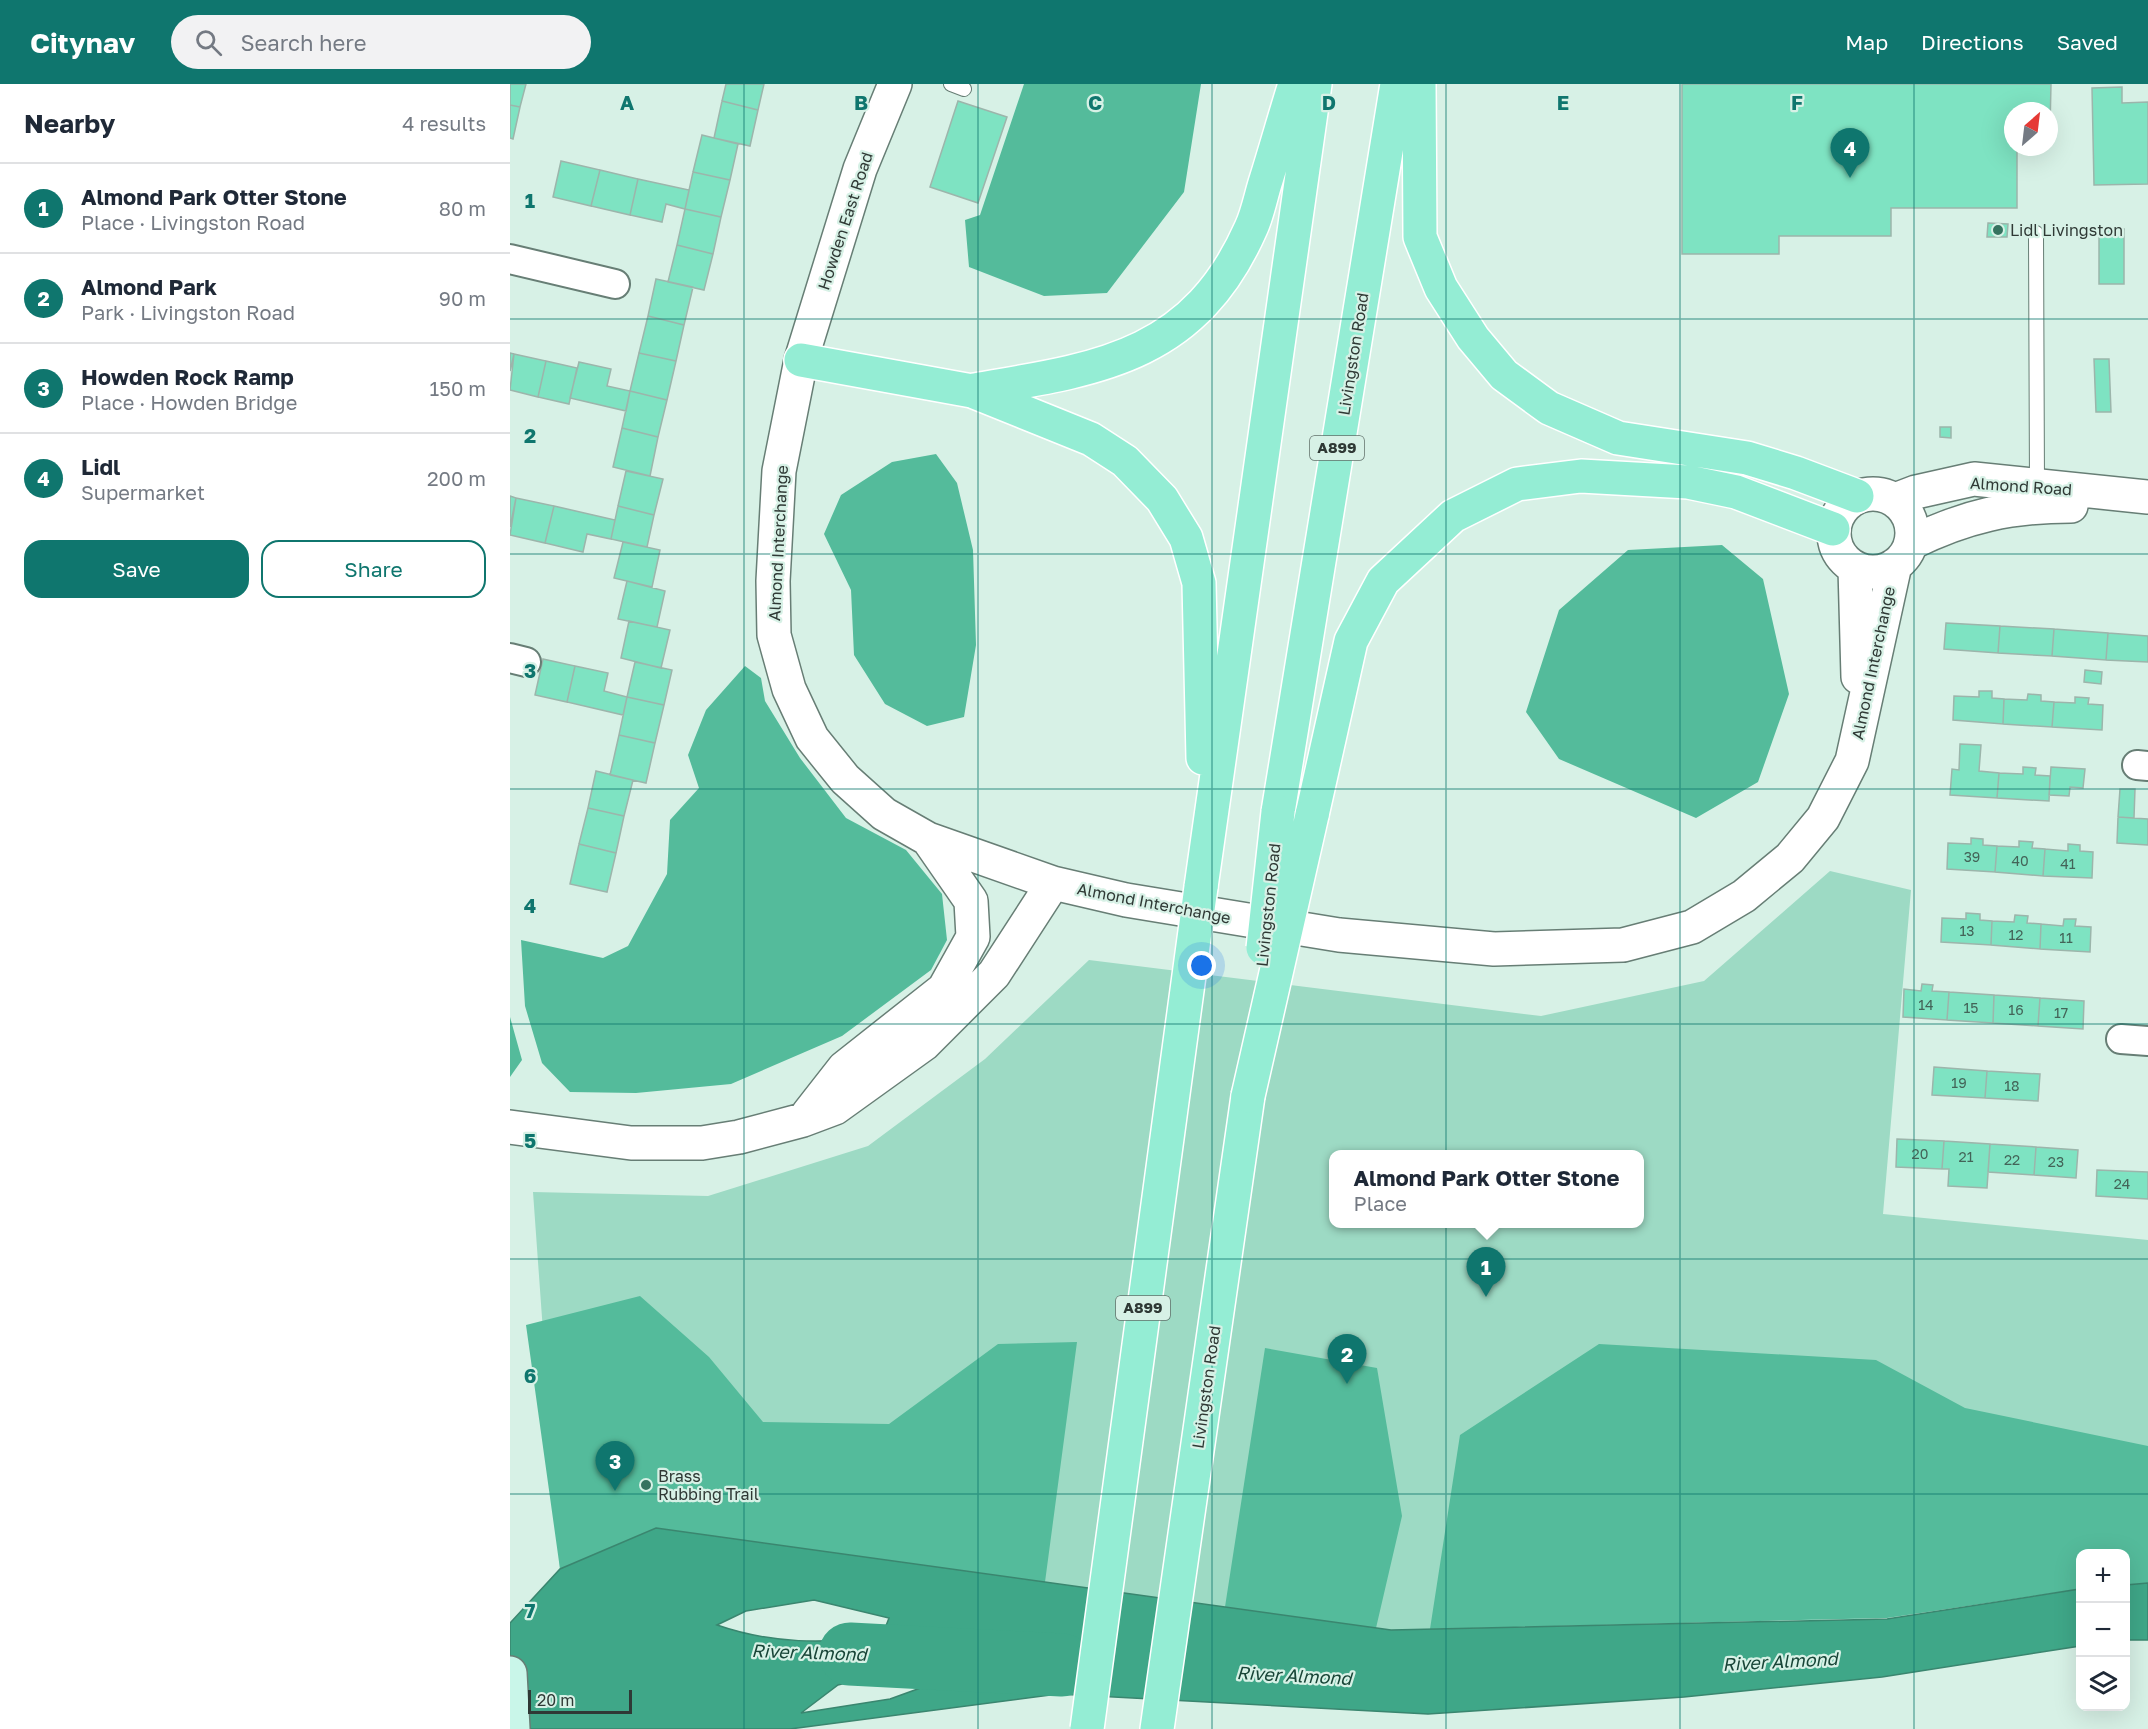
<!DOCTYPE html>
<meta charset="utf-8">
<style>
body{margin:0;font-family:"Golos Text",sans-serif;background:#f2f2f3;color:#1f2937}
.controls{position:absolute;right:18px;bottom:18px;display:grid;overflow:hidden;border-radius:12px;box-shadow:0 6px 24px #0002}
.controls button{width:54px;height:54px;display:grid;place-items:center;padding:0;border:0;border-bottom:2px solid #e0e1e3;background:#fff;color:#1f2937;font:30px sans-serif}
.compass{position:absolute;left:1494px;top:18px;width:54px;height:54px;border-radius:50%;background:#fff;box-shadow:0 6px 24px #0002;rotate:28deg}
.scale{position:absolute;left:18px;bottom:15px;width:104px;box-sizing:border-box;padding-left:6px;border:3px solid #2f3935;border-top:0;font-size:16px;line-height:21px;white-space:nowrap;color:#2f3935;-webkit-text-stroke:4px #d7f1e6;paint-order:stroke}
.you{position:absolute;left:692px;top:882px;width:21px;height:21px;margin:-15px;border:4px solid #fff;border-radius:50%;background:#1a73e8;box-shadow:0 0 0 9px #1a73e833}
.badge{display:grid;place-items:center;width:39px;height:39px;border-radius:50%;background:#0f766e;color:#fff;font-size:20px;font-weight:700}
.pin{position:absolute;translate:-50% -50px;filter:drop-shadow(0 2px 3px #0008)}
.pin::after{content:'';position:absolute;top:32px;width:21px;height:18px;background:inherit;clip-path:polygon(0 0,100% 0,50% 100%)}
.popup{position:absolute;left:819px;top:1066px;width:315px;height:78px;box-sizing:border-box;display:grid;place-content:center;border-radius:12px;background:#fff;filter:drop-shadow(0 2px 4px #0005);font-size:20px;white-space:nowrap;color:#747a83}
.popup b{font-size:22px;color:#1f2937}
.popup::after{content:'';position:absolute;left:50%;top:100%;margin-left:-12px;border:12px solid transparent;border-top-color:#fff}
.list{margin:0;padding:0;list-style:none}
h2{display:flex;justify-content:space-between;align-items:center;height:78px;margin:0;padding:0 24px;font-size:26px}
h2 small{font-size:20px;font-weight:400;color:#747a83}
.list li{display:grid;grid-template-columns:39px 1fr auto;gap:18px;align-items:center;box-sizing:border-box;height:90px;padding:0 24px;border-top:2px solid #e0e1e3}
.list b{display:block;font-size:22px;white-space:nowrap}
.list p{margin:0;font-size:20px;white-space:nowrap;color:#747a83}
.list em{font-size:20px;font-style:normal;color:#747a83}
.actions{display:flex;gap:12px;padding:18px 24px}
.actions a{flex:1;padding:14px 0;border:2px solid #0f766e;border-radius:18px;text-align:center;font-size:21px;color:#0f766e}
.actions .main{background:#0f766e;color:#fff}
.icon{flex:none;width:33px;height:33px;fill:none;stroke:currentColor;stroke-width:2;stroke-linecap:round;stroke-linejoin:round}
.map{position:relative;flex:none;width:1638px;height:1645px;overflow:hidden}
header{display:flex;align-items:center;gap:36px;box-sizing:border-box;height:84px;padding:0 30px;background:#0f766e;color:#fff}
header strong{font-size:28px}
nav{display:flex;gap:33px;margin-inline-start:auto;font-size:21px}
.search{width:420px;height:54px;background:#f2f2f3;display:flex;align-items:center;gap:15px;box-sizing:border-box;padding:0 21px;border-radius:33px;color:#747a83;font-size:22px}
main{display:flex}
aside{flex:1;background:#fff}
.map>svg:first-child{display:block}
</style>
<header>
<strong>Citynav</strong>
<div class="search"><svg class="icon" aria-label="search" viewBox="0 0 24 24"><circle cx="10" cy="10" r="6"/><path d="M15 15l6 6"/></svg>Search here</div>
<nav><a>Map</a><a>Directions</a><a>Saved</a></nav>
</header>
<main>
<aside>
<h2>Nearby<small>4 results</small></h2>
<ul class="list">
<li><span class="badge">1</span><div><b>Almond Park Otter Stone</b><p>Place · Livingston Road</p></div><em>80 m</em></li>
<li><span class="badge">2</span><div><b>Almond Park</b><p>Park · Livingston Road</p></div><em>90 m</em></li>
<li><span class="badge">3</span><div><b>Howden Rock Ramp</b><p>Place · Howden Bridge</p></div><em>150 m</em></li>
<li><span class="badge">4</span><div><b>Lidl</b><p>Supermarket</p></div><em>200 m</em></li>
</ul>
<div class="actions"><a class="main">Save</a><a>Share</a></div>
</aside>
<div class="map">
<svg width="1638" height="1645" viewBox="0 0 1638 1645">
<rect width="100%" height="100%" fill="#d7f1e6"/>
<path fill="#9ddac4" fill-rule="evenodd" d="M1320 787 1401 806 1373 1130 1638 1156V1499L1616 1501V1470H1570V1505L1152 1541 881 1546 146 1444 50 1485 23 1108 198 1112 358 1062 475 975 579 876 1031 932 1194 897ZM823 1070H1129V1140H823Z"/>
<path fill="#54bb9b" d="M514 0H691L674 108 597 209 534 212 459 183 455 136 470 131Z
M426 370 447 399 463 466 466 561 454 633 417 642 375 620 344 571 341 506 314 450 331 411 382 378Z
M1212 461 1253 495 1279 610 1248 698 1186 734 1049 675 1016 628 1049 526 1118 466Z
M235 582 251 594 255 617 290 674 336 734 396 766 432 810 437 856 421 886 332 952 221 1000 126 1009 60 1008 32 979 15 922 11 856 93 874 118 862 157 790 160 736 189 704 178 671 196 626Z
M0 933 12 976 0 993Z
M130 1212 199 1273 253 1338 379 1340 488 1260 567 1258 535 1498 146 1444 50 1485 16 1241Z
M1089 1260 1366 1276 1455 1324 1638 1362V1499L1616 1501V1470H1570V1505L1377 1534 920 1545 950 1351Z
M755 1264 867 1284 892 1432 866 1544 715 1523Z"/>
<path fill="#3fa788" stroke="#3a866f" stroke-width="1.5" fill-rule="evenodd" d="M146 1444 881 1546 1377 1535 1570 1505V1562L1372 1593 1174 1613 918 1630 548 1610 280 1645H0V1539L50 1485ZM304 1516 379 1534 372 1552C314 1560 262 1560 207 1541L236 1527ZM486 1560 449 1590 380 1615 291 1629 328 1601Z
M1638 1499V1556H1616V1501Z"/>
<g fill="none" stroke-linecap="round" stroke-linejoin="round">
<path stroke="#3fa788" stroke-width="63" d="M340 1570 552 1581"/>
</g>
<path fill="#7ee3c2" stroke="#9cb5ab" stroke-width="1.5" d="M0 0H16L10 23 0 21Z
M216 0H254L248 26 212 17Z
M1172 0H1541L1540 44 1539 27H1503V63H1507V124H1381V152H1269V170H1172Z
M1612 3V19L1638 18V100L1584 101 1582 4Z
M212 17 248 26 240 62 204 54Z
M448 17 497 33 468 119 420 103Z
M0 21 10 23 3 55 0 54Z
M192 51 228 60 220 96 183 88Z
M51 77 90 86 81 122 43 113Z
M90 86 128 95 120 131 81 122Z
M183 88 220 96 211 133 175 125Z
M128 95 179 106 175 125 156 120 152 138 120 131Z
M175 125 211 133 203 170 167 161Z
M1478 139 1498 140 1497 153H1477Z
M1589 145H1614V200H1589Z
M167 161 203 170 194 206 158 198Z
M146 195 183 203 174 241 138 232Z
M138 232 174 241 166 277 129 269Z
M0 269 4 270 0 287Z
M129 269 166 277 157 316 120 307Z
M4 270 36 277 28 313 0 306Z
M1584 275H1599L1601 328H1586Z
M36 277 67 284 59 320 28 313Z
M69 278 101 285 97 302 120 307 116 327 60 314Z
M120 307 157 316 148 353 112 344Z
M1430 343H1441V354L1430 353Z
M112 344 148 353 140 392 103 383Z
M116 387 153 395 144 431 108 422Z
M0 412 6 414 0 443Z
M6 414 44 422 35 459 0 451Z
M44 422 105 436 101 455 77 450 73 468 35 459Z
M108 422 144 431 137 463 101 455Z
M113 458 150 466 142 503 104 494Z
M117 497 155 507 147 543 108 535Z
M119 537 160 546 151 584 111 574Z
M1436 539 1490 542 1488 569 1434 565Z
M1490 542 1544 545 1542 572 1488 569Z
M1544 545 1598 549 1596 576 1542 572Z
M1598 549 1638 552V578L1596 576Z
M33 575 65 582 57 618 25 611Z
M125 578 162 586 154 621 117 613Z
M65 582 98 589 94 607 117 613 113 631 57 618Z
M1575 586 1592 588 1591 600 1574 598Z
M1469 607H1482V614L1494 615 1493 640 1443 636 1444 612 1469 613Z
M1518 610 1531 611V617L1544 618 1542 643 1493 640 1494 615 1517 616Z
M117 613 154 621 145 659 109 651Z
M1565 613 1579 614 1578 620 1593 621 1592 646 1542 643 1544 618 1565 619Z
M109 651 145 659 136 699 100 691Z
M1450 660 1471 661 1469 687 1489 689 1487 714 1440 711 1442 685 1449 686Z
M1513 683 1526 684 1525 691 1540 692 1539 717 1487 714 1489 689 1513 690Z
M1541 683 1575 685 1573 704 1560 703 1559 712 1539 711Z
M86 687 123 696 114 732 78 724Z
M1610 705H1625L1624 734 1608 733Z
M78 724 114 732 106 769 69 760Z
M1608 733 1638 735V761L1607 759Z
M1461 754 1473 755V761L1487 762 1485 788 1437 785 1438 759 1461 760Z
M1509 757 1523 758 1522 764 1535 765 1533 792 1485 788 1487 762 1509 763Z
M69 760 106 769 97 808 60 800Z
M1558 760 1570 761V767L1583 768 1582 794 1533 792 1535 765 1558 767Z
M1456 829 1470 830V836L1482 837 1481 861 1431 858 1432 834 1456 835Z
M1505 831 1518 832 1517 839 1531 840 1530 865 1481 861 1482 837 1504 838Z
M1554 835H1566L1565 842 1581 843 1580 868 1530 865 1531 840 1553 842Z
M1412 900 1423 901 1422 907 1439 908 1437 936 1393 933 1394 905 1411 907Z
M1439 908 1484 911 1483 939 1437 936Z
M1484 911 1530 914 1528 942 1483 939Z
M1530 914 1574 917 1573 945 1528 942Z
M1424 983 1477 987 1475 1014 1422 1011Z
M1477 987 1530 990 1528 1017 1475 1014Z
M1387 1055 1434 1057 1432 1085 1386 1083Z
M1434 1057 1480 1060 1477 1104 1438 1102 1439 1085H1432Z
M1480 1060 1526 1063 1524 1091 1478 1088Z
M1526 1063 1568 1066 1566 1094 1524 1091Z
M1587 1086 1638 1088V1115L1586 1112Z"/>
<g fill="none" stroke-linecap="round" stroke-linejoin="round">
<g stroke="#677e75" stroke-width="16">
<path id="service" d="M441 0 454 5
M1526 149 1527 402"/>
</g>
<g stroke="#677e75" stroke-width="32">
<path id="minor" d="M0 175 105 200
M0 574 16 578
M1627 681 1638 682
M1611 955 1638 957"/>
</g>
<g stroke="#677e75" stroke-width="36">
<path id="tertiary" d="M385 0 350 85 291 276 269 387 263 497 264 551 279 605 302 654 335 695 374 730 418 755 543 799 616 816 829 851 984 865 1113 861 1182 843 1234 812 1280 774 1313 734 1342 677 1385 481
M1324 449a39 39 0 1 1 78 0a39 39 0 1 1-78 0Z
M1385 416 1406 408 1464 395 1638 413
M1401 459C1455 432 1501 422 1561 422
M1345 484 1348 593
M298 1030 334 984 434 905 463 853 461 817 418 755
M0 1043 121 1059H192L229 1053 293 1036 325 1024 414 960 484 890 543 799"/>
</g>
<g stroke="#677e75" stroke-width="36">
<path id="secondary" d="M0 1589 3 1645"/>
</g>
<g stroke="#fff" stroke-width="36">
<path id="primary" d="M909 0 910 153 931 204 963 254 994 291 1039 324 1108 354 1237 374 1286 389 1347 412
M291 276 462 307 581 355 615 377 652 415 676 454 689 499 693 674
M464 306C590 285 684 273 741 144 748 129 751 111 756 96 766 64 775 32 785 0
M768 728 887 0
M802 731 841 557 873 497 943 432 1007 400 1071 392 1178 398 1226 408 1323 445
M691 803 805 0
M647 1645 738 1012"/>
</g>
<use href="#service" stroke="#fff" stroke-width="14"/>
<use href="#minor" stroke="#fff" stroke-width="28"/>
<use href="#tertiary" stroke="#fff" stroke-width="33"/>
<use href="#secondary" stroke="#c9f6e9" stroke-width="33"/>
<use href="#primary" stroke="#94edd4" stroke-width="33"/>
<g stroke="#fff" stroke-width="36" stroke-linecap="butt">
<path id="primary-bridge" d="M753 864 768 728
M738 1012 802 731
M577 1645 691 803"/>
</g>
<use href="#primary-bridge" stroke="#94edd4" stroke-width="33"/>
</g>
<path fill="none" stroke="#0f766e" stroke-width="1.5" stroke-opacity="0.55" d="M234 0V1645M468 0V1645M702 0V1645M936 0V1645M1170 0V1645M1404 0V1645M0 235H1638M0 470H1638M0 705H1638M0 940H1638M0 1175H1638M0 1410H1638"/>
<g fill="#35735f" stroke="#d7f1e6" stroke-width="2">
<circle cx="1488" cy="146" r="6"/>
<circle cx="136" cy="1401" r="6"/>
</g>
<g text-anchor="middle" stroke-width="4.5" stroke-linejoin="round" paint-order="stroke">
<g font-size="14" fill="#436458">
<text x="1462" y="778">39</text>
<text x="1510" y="782">40</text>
<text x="1558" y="785">41</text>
<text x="1457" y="852">13</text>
<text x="1506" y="856">12</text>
<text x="1556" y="859">11</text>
<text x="1416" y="926">14</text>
<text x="1461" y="929">15</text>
<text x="1506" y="931">16</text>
<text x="1551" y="934">17</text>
<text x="1449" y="1004">19</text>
<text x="1502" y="1007">18</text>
<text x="1410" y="1075">20</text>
<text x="1456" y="1078">21</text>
<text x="1502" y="1081">22</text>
<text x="1546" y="1083">23</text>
<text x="1612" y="1105">24</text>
</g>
<g fill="#d7f1e6" stroke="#61706a" stroke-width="1.5">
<rect x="800" y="352" width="54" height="24" rx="4.5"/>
<rect x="606" y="1212" width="54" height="24" rx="4.5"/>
</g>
<g font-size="15" font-weight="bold" fill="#2f3935">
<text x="827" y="369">A899</text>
<text x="633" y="1229">A899</text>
</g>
<g font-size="16" fill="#2f3935" stroke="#d7f1e6">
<text transform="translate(335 137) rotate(-72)" y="6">Howden East Road</text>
<text transform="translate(843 270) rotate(-81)" y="6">Livingston Road</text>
<text transform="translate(1511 402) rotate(4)" y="6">Almond Road</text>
<text transform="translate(268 459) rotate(-87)" y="6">Almond Interchange</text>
<text transform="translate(1363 579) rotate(-78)" y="6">Almond Interchange</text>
<text transform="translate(644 819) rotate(11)" y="6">Almond Interchange</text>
<text transform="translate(758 821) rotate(-84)" y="6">Livingston Road</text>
<text transform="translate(696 1303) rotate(-82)" y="6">Livingston Road</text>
</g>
<g font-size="16" fill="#2f3935" stroke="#d7f1e6" text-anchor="start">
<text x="1500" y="152">Lidl Livingston</text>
<text x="148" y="1398">Brass<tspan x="148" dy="18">Rubbing Trail</tspan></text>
</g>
<g font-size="18" font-style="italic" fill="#184537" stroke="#d7f1e6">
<text transform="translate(299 1569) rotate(2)" y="6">River Almond</text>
<text transform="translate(1270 1578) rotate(-3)" y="6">River Almond</text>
<text transform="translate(784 1592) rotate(3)" y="6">River Almond</text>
</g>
</g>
<g font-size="20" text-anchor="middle" font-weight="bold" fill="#0f766e" stroke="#d7f1e6" stroke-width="4.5" stroke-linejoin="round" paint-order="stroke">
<text x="117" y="26">A</text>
<text x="351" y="26">B</text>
<text x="585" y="26">C</text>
<text x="819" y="26">D</text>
<text x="1053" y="26">E</text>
<text x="1287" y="26">F</text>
<text x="20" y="124">1</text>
<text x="20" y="359">2</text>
<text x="20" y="594">3</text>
<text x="20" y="829">4</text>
<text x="20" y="1064">5</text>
<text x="20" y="1299">6</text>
<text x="20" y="1534">7</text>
</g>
</svg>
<div class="controls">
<button>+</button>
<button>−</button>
<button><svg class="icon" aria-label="layers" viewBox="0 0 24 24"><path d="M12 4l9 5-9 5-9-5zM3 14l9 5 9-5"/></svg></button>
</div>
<svg class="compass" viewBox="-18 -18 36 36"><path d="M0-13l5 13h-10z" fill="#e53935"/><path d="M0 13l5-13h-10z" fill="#747a83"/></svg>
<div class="scale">20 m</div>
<div class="you"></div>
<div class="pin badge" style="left:976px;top:1213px">1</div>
<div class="popup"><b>Almond Park Otter Stone</b>Place</div>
<div class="pin badge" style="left:837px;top:1300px">2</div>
<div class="pin badge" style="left:105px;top:1407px">3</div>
<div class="pin badge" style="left:1340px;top:94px">4</div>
</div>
</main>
